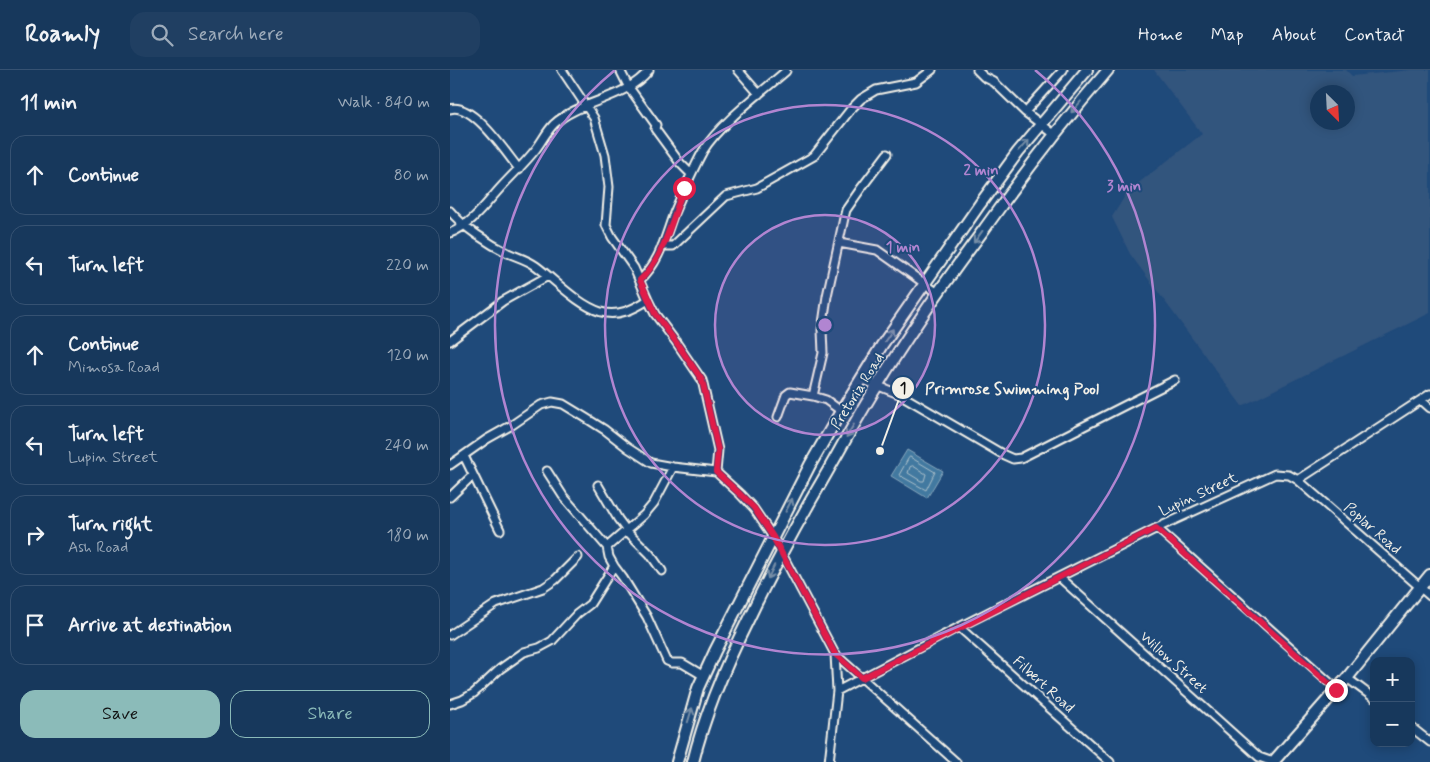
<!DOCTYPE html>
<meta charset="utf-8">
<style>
body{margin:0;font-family:Mynerve,sans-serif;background:#203f62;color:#f1f3f6}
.controls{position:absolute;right:15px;bottom:15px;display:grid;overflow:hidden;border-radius:10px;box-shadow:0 2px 12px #0003}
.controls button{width:45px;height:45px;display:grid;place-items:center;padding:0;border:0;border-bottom:1px solid #365272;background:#17385c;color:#f1f3f6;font:25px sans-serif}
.compass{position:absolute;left:860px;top:15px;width:45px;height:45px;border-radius:50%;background:#17385c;box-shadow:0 2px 12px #0003;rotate:156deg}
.stop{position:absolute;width:15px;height:15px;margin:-11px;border:4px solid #e11d48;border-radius:50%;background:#fff}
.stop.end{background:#e11d48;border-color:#fff;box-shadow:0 1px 5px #0008}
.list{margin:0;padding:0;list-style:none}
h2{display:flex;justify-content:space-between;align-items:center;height:65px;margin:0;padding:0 20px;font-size:21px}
h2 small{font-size:16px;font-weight:400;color:#9eacbb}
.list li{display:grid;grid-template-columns:32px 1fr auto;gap:15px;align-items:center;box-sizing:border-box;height:80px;margin:0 10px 10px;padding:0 10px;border:1px solid #365272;border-radius:15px}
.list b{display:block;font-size:19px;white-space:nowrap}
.list p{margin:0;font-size:16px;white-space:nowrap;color:#9eacbb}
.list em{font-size:16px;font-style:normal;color:#9eacbb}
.actions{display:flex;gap:10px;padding:15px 20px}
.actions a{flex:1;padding:11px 0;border:1px solid #8bbbb9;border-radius:15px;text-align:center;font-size:18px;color:#8bbbb9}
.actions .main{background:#8bbbb9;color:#111}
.icon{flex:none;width:28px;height:28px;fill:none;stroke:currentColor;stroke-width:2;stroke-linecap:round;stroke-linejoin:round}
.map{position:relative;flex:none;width:980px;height:692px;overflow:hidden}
header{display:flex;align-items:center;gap:30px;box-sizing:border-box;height:70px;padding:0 25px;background:#17385c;border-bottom:1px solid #365272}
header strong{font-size:24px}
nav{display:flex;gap:28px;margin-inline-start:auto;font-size:18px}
.search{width:350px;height:45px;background:#203f62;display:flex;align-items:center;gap:12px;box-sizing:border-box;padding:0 18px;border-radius:15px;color:#9eacbb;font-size:19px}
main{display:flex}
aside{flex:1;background:#17385c}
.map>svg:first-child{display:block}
</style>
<header>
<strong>Roamly</strong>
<div class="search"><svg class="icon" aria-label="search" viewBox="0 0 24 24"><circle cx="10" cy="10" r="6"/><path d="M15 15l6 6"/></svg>Search here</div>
<nav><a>Home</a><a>Map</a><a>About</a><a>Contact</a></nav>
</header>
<main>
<aside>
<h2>11 min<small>Walk · 840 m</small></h2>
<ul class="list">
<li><svg class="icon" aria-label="ahead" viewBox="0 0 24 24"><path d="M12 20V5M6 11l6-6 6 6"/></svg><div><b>Continue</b></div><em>80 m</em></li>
<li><svg class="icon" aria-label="left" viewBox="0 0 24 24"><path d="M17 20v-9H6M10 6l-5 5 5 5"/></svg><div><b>Turn left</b></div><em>220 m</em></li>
<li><svg class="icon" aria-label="ahead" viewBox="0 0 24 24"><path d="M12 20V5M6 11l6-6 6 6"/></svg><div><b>Continue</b><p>Mimosa Road</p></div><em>120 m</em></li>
<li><svg class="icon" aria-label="left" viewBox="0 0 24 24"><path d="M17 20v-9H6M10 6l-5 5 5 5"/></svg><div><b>Turn left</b><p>Lupin Street</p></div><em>240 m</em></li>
<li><svg class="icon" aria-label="right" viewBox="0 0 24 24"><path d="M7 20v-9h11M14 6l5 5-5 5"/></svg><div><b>Turn right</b><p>Ash Road</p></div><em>180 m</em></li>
<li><svg class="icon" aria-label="arrive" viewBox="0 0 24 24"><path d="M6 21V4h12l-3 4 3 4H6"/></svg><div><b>Arrive at destination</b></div></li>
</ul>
<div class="actions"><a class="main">Save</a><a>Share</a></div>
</aside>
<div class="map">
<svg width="980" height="692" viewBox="0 0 980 692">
<rect width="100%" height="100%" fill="#1f4a7a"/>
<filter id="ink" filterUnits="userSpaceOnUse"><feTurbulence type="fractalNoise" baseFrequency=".02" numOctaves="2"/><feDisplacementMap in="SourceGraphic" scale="10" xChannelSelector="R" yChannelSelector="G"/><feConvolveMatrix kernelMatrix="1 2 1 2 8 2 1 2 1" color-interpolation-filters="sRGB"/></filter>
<g filter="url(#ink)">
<path fill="#33547d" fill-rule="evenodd" d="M704 0H896L902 6 961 0H980V243L792 336 680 184 662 147 678 121 752 64ZM868 22H898V52H868Z"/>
<path fill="#4379a0" stroke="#8aa9bd" d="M457 380 493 401 477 428 441 406Z"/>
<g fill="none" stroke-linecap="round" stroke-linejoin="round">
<path stroke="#adc1cb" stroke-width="1" d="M460 387 485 402 476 420 449 405 458 389Z
M463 396 476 404 474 411H471L458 403 460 397Z"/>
<g stroke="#f4f1e8" stroke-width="11">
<path id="street" d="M170 0 178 16 206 55 205 59 230 93 241 104
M288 0 309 24
M527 0 534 7 544 12 575 42 604 64
M0 39C23 32 56 83 69 99
M575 42 613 0
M0 141C13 157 39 174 58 183 67 187 78 190 86 196 105 210 128 235 151 242 168 247 184 239 198 230L184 198 162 167 156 155 159 117 155 85 144 48 112 0
M0 163C22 155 37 132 53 115 64 103 76 92 86 79 92 71 97 61 104 54 130 30 175 30 199 0
M389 173 427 180 488 223
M212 176H223L276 126 307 118 364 86 401 39 411 29 426 20 466 12 482 0
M190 210C210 192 215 167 224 143 233 122 242 101 253 81 269 54 312 22 336 1
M198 230 205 244 226 272 252 310 268 380 266 402
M0 271 53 231 98 206
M411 309 451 325 554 385 563 389 571 388 725 310
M971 330 980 338
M391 341 376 330 363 326 373 283 372 260 377 226 394 148 396 140 412 117 437 84
M328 347 336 325 340 322 363 326
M14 386 50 460
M0 395 37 369 62 355 91 335 102 332 113 334 136 348 155 360 178 378 201 393 223 397 266 402 290 424 304 439 323 467 385 584 506 692
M223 397 204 433 194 445 157 477 159 487 164 496 173 508 197 547 217 591 222 593H232L254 606
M97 401 113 426 157 477
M848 410 980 324
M148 415 168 449 177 461 200 484 212 501
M0 427 23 405
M707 458 887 619
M609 507 809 687 823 692
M509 557 660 692
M0 565 46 534 93 518 105 510 128 487
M897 608 924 628
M387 621 509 557 707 458 825 404 839 405 848 410 980 526
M0 634 12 630 24 623 50 599 74 582 89 578 102 571 127 544 140 534 164 496
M961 657 980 672
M379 692 387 621 385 584"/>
</g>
<g stroke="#f4f1e8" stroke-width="14">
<path id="secondary" d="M227 692 248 618 265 581 360 395 387 348 432 275 530 134 568 82 637 0
M243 692C255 642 276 594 299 548 320 504 343 461 368 418 388 384 406 349 427 316 460 261 497 209 535 158 574 103 614 51 658 0
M823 692 897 608 980 505"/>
</g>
<use href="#street" stroke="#1f4a7a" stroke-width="7"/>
<use href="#secondary" stroke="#1f4a7a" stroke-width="10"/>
</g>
<defs><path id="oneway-shaft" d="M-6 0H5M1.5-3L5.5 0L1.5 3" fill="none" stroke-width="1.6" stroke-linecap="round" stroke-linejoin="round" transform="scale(1.25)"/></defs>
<g stroke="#748da6">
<use href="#oneway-shaft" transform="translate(626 37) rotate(131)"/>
<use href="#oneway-shaft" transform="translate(574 75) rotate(-49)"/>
<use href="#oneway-shaft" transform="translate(528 167) rotate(126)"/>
<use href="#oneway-shaft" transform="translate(439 265) rotate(-56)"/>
<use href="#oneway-shaft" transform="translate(400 361) rotate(121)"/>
<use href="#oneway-shaft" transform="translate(339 435) rotate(-63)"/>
<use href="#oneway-shaft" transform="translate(321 502) rotate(116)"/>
<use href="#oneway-shaft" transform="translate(240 645) rotate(-73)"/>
</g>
</g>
<g fill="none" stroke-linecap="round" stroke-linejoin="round" filter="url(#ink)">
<path stroke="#e11d48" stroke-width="6" d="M234 118C222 148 214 189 190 210L205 244 226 272 252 310 268 380 266 402 290 424 304 438 323 467 385 584 412 608 706 458 886 620"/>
</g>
<circle cx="375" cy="255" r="110" fill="#b185d1" fill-opacity=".12"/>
<g fill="none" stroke="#b185d1" stroke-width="2.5">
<circle cx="375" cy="255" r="110"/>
<circle cx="375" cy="255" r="220"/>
<path d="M585 0A330 330 0 1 1 165 0"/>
</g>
<g text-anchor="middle" stroke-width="4" stroke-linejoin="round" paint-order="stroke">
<g font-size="15" fill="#f4f1e8" stroke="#1f4a7a">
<text transform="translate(407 321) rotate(-58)" y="5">Pretoria Road</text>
<text transform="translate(748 424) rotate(-25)" y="5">Lupin Street</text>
<text transform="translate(923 458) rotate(41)" y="5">Poplar Road</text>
<text transform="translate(724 592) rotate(42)" y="5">Willow Street</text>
<text transform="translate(594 614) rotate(42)" y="5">Filbert Road</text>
</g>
</g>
<circle cx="375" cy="255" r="8" fill="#b185d1" stroke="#1f4a7a" stroke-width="2.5"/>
<g font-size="15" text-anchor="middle" font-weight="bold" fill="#b185d1" stroke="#1f4a7a" stroke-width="4" stroke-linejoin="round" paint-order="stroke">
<text x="531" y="105">2 min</text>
<text x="674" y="121">3 min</text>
<text x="453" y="182">1 min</text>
</g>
<path fill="none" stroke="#f4f1e8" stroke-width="2" d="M430 381L453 318"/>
<g fill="#f4f1e8" stroke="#1f4a7a" stroke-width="2">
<circle cx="430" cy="381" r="5"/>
<circle cx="453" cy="318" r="12"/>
</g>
<g font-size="15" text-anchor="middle" font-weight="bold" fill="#111">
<text x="453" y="323">1</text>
</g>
<g font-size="16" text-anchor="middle" font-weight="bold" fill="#f4f1e8" stroke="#1f4a7a" stroke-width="4" stroke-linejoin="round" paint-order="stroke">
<text x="562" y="324">Primrose Swimming Pool</text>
</g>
</svg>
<div class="controls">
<button>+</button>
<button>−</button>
</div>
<svg class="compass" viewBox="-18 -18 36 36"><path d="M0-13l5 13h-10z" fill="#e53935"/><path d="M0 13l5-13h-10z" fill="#9eacbb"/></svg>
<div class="stop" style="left:234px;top:118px"></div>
<div class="stop end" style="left:886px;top:620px"></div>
</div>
</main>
